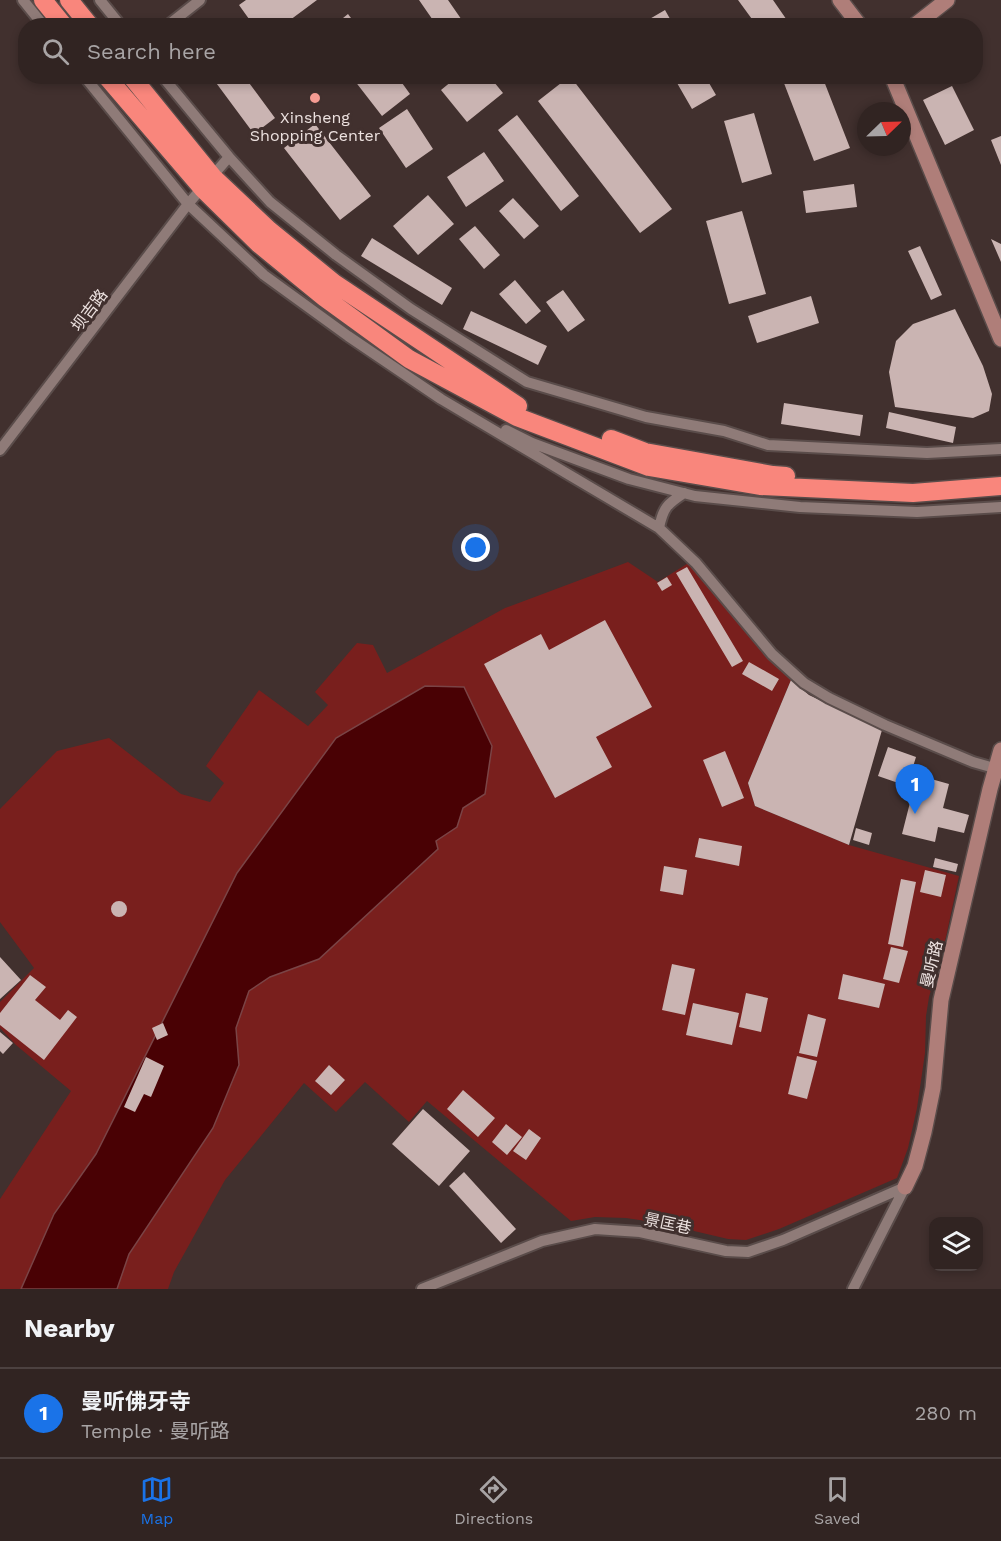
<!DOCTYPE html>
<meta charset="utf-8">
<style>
body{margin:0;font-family:"Work Sans","Noto Sans SC",sans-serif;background:#392c2a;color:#f1f3f6}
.controls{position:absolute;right:18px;bottom:18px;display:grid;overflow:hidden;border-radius:12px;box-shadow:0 3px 9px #0003}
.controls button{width:54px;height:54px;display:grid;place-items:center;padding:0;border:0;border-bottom:2px solid #4c4140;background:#312422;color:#f1f3f6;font:30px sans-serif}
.compass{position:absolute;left:857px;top:102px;width:54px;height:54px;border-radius:50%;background:#312422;box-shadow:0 3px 9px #0003;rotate:67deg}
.you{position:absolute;left:476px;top:548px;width:21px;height:21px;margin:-15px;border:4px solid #fff;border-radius:50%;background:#1a73e8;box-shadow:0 0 0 9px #1a73e833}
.badge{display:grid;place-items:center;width:39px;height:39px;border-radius:50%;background:#1a73e8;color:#fff;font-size:20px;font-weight:700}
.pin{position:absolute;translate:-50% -50px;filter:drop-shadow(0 2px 3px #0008)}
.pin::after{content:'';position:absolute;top:32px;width:21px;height:18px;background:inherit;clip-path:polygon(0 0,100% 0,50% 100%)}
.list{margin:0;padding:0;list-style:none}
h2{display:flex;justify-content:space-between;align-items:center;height:78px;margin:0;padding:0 24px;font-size:26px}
h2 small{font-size:20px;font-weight:400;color:#a8a4a5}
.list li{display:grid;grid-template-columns:39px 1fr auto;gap:18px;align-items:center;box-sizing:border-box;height:90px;padding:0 24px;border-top:2px solid #4c4140}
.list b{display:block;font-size:22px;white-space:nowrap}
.list p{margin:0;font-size:20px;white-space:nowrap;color:#a8a4a5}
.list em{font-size:20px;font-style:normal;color:#a8a4a5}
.icon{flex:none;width:33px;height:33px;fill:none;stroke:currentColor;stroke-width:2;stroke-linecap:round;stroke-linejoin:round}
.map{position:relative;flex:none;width:1001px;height:1289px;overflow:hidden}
.search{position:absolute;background:#312422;box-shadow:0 3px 9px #0003;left:18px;right:18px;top:18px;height:66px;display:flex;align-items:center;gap:15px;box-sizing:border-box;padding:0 21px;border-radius:24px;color:#a8a4a5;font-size:22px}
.sheet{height:168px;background:#312422}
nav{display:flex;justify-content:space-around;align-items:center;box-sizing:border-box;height:84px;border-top:2px solid #4c4140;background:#312422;font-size:16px;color:#a8a4a5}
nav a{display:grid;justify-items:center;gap:3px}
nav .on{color:#1a73e8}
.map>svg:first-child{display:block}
</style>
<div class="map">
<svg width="1001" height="1289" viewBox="0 0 1001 1289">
<rect width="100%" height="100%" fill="#41302e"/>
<path fill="#791f1d" d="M628 562 658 582 690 562 791 680 748 783 755 806 849 845 959 876 946 937 929 997 926 1016 925 1053 917 1108 908 1148 897 1178 779 1229 746 1240 728 1239 660 1223 626 1218 595 1217 571 1221 427 1101 409 1122 365 1082 336 1112 304 1083 225 1180 174 1272 168 1289H0V1199L71 1091 16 1045 0 1028V1002L34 968 0 922V809L57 751 109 738 181 794 210 802 224 783 206 766 259 690 308 726 328 705 315 692 357 643 373 645 387 673 505 608Z"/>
<path fill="#490104" stroke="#7a4446" stroke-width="1.5" d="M425 686 464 687 492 746 485 794 463 808 457 827 436 841 438 849 319 959 270 977 249 991 236 1028 239 1065 213 1128 129 1254 117 1289H21L54 1214 96 1154 237 873 336 738Z"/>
<path fill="#cab4b2" d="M246 0H317L282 26H254L239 5Z
M419 0H448L466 26H437Z
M738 0H773L791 26H757Z
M665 10 674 26H642L641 24Z
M348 14 357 26H333Z
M211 76H244L275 118 254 134Z
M351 76H397L410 94 382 116Z
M458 76H489L503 93 467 122 441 90Z
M570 76 672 209 640 233 538 101Z
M673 76H705L716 95 692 109Z
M787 76H822L850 148 814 161 782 78Z
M952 86 974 130 945 145 923 100Z
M407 109 433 149 406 168 379 128Z
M754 113 772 174 742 183 724 121Z
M517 115 579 196 561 211 498 130Z
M315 124 371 196 340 220 284 148Z
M1001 136V165L991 140Z
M484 152 504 181 466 207 447 177Z
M854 184 857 207 806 213 803 191Z
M428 195 454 224 418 255 393 226Z
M513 198 539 226 524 239 499 211Z
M742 211 766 294 729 304 706 221Z
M475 226 500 255 484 269 459 239Z
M372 238 452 288 442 305 361 256Z
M991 239 1001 244V262Z
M920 246 942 295 931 300 908 251Z
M515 280 541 311 526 324 499 294Z
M563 290 585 320 568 332 546 302Z
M811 296 819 323 757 343 748 316Z
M955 309 983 366 992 394 989 411 973 418 895 407 889 372 896 341 913 324Z
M471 311 547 346 538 365 463 329Z
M784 403 863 415 860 436 781 424Z
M889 412 956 427 953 443 886 428Z
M687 567 743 661 732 667 676 573Z
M667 577 672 585 662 591 657 583Z
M605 620 652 707 596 737 612 767 555 798 484 664 541 634 549 650Z
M749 662 779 679 772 691 742 674Z
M791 680 809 695 882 730 849 845 755 806 748 783Z
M888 747 916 757 907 786 878 776Z
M725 751 744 798 722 807 703 760Z
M917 775 949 784 943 808 969 815 964 833 938 827 935 842 902 834Z
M856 828 872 833 869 845 853 840Z
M699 838 742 846 739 866 695 857Z
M935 858 958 864 956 872 933 867Z
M664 866 687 870 683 895 660 891Z
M925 870 946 875 941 897 920 892Z
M901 879 916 882 903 947 888 944Z
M111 909a8 8 0 1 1 16 0a8 8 0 1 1-16 0Z
M891 947 908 951 899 983 883 979Z
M0 957 21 980 0 999Z
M672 964 695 969 685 1015 662 1010Z
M843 974 885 984 879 1008 838 999Z
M30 975 46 987 35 1000 60 1020 68 1010 77 1017 44 1060 0 1025V1013Z
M746 993 768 998 761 1032 739 1027Z
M693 1003 739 1013 732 1045 686 1035Z
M808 1014 826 1019 817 1057 799 1053Z
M163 1023 168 1035 157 1040 152 1028Z
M0 1032 13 1043 3 1054 0 1051Z
M797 1056 817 1061 807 1099 788 1094Z
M146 1057 164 1066 151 1097 144 1094 135 1112 124 1107Z
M329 1065 345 1080 331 1095 315 1081Z
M463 1090 495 1118 478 1137 447 1109Z
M423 1109 470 1151 439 1186 392 1144Z
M506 1124 522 1137 507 1155 492 1142Z
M529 1129 541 1138 526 1160 513 1151Z
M464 1172 516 1229 501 1243 449 1186Z"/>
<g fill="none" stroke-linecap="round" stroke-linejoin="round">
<g stroke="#5a4c4a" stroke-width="14">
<path id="street" d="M23 0 44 26
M100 0 121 26
M167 26 200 0
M84 76 188 204 264 275 348 336 441 399 659 528 696 563 772 654 804 683 829 698 885 725 973 762 1001 770
M162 76 229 157 270 202 336 255 411 309 527 382 646 417 724 431 768 445 927 453 1001 449
M506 430 532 443 629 479 695 496 800 507 917 512 1001 507
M0 450 188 204 229 157
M659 528C663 508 667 504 684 493
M422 1289 542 1241 595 1229 640 1232 726 1251 748 1252 783 1240 905 1187
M853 1289 905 1187"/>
</g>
<g stroke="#5a4c4a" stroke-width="18">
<path id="secondary" d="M840 0 860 26
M914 26 947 0
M892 76 1001 339
M905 1187 915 1166 924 1132 933 1088 941 1000 990 789 1001 750"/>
</g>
<g stroke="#5a4c4a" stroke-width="21">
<path id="highway" d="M43 0 64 26
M69 0 90 26
M106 76 202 188 259 244 325 298 409 359 517 417 649 467 760 486 913 493 1001 486
M131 76 213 177 269 230 334 283 518 406
M611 439 645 452 773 475 786 476"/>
</g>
<use href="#street" stroke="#8f7b78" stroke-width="10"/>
<use href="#secondary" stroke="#af7e79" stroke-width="15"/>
<use href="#highway" stroke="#f9867c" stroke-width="18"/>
</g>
<circle fill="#f59c93" stroke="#41302e" stroke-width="2" cx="315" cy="98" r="6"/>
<g text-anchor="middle" stroke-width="6" stroke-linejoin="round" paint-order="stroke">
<g font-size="16" fill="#ece1df" stroke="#41302e">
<text x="315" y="123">Xinsheng<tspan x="315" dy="18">Shopping Center</tspan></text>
</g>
<g font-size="16" fill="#ece1df" stroke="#41302e">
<text transform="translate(89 310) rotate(-53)" y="6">坝吉路</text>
<text transform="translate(931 964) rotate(-77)" y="6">曼听路</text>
<text transform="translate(668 1223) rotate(12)" y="6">景匡巷</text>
</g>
</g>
</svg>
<div class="controls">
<button><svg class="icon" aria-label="layers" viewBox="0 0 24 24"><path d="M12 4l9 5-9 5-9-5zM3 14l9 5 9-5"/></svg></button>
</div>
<svg class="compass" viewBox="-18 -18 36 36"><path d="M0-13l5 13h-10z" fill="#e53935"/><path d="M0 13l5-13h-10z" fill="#a8a4a5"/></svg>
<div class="you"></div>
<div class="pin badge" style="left:915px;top:814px">1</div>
<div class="search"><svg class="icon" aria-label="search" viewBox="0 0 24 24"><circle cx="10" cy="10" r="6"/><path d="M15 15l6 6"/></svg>Search here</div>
</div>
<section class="sheet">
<h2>Nearby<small></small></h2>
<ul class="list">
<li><span class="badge">1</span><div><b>曼听佛牙寺</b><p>Temple · 曼听路</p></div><em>280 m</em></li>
</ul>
</section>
<nav>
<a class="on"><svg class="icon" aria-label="map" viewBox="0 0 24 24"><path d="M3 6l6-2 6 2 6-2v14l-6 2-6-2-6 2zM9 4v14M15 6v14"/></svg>Map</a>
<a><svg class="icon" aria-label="directions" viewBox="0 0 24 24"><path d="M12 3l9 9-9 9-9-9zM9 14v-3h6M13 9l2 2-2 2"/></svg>Directions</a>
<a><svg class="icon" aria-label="saved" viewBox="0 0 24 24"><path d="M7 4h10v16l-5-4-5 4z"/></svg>Saved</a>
</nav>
